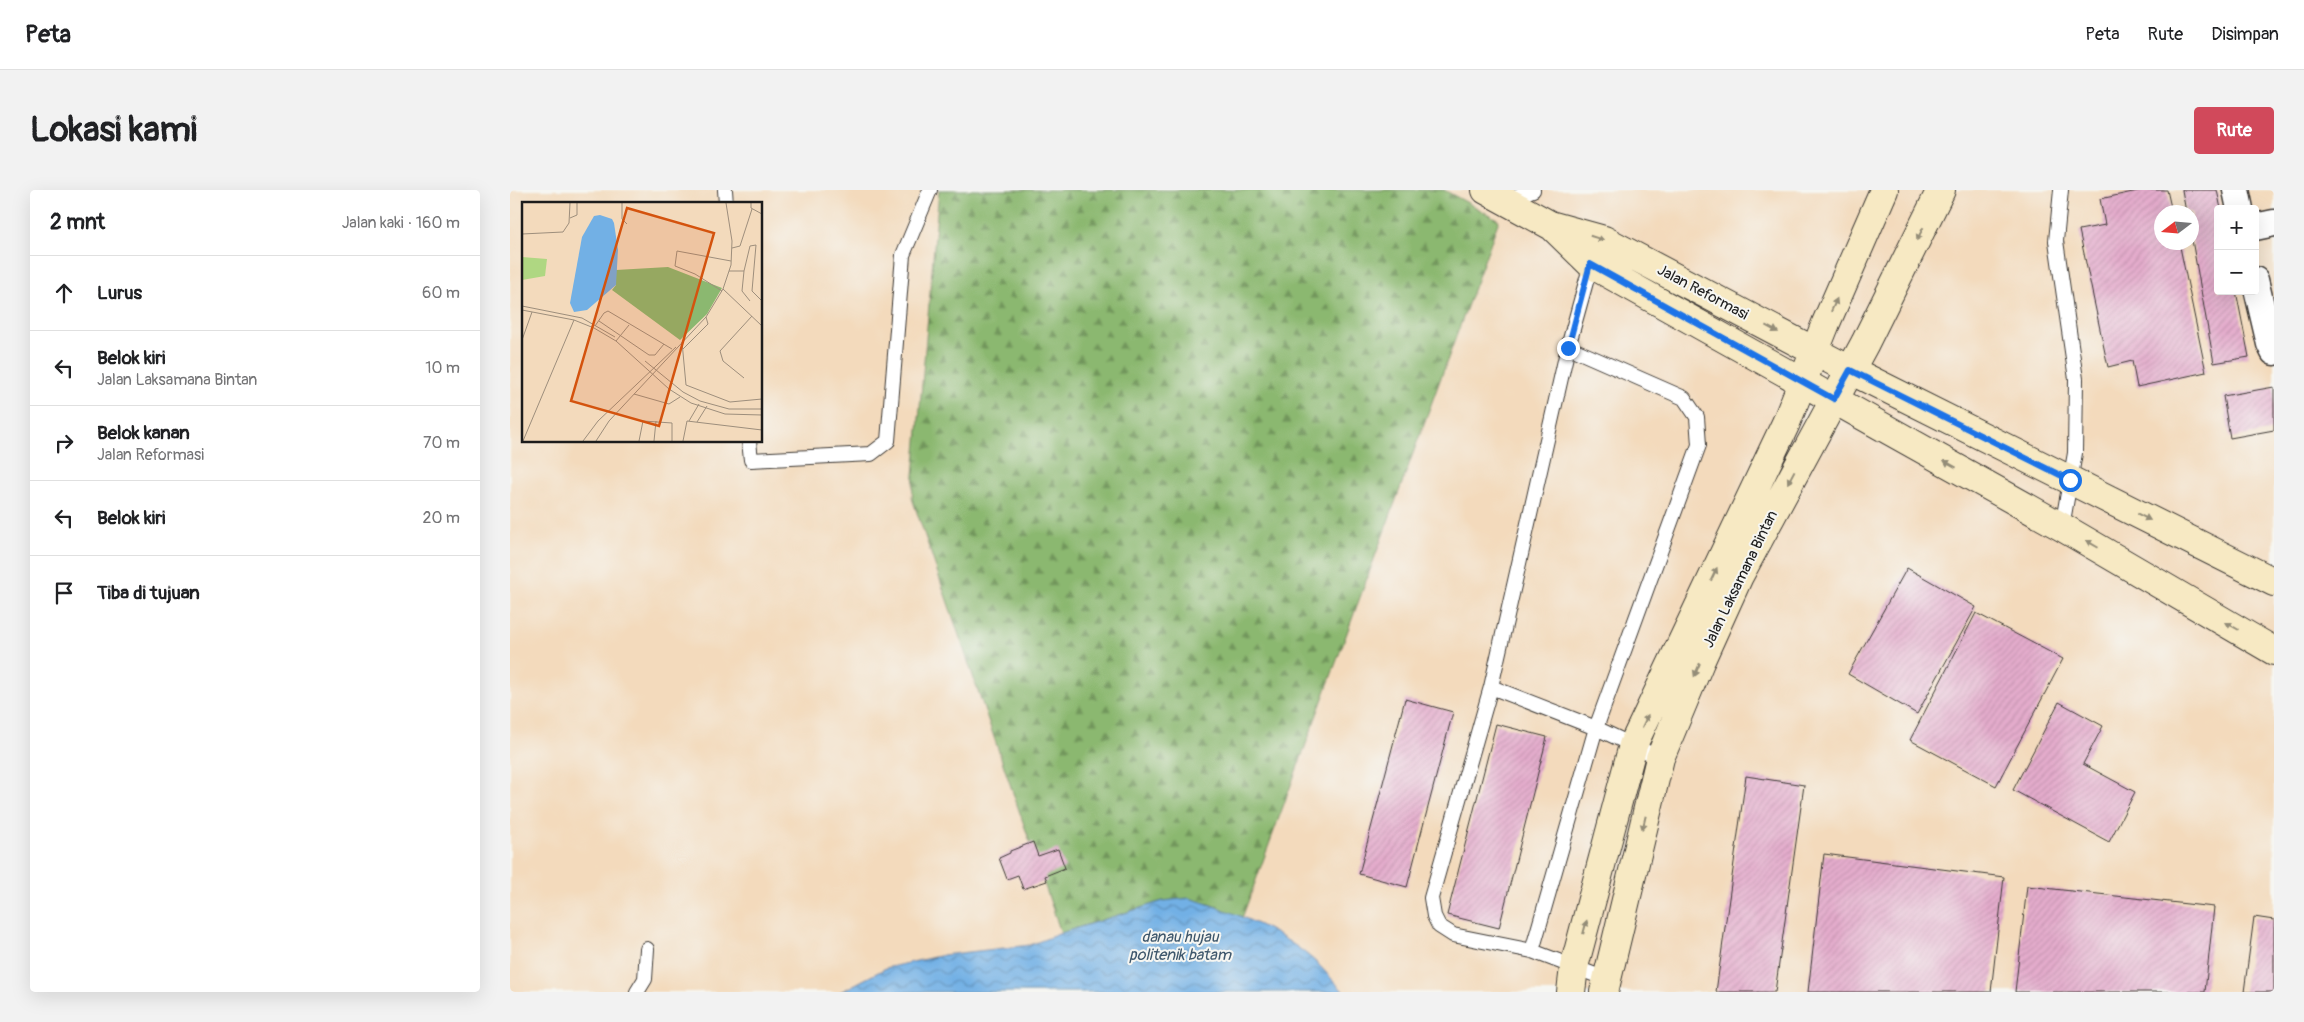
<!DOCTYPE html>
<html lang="id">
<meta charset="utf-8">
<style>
body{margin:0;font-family:Pangolin,sans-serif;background:#f2f2f2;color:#202124}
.controls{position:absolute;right:15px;top:15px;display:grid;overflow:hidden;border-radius:5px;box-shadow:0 5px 20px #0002}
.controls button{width:45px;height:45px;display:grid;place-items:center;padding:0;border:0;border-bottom:1px solid #e0e0e0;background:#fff;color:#202124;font:25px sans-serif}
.compass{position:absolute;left:1644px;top:15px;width:45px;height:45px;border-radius:50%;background:#fff;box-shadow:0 5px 20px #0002;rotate:254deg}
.stop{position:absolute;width:15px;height:15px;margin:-11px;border:4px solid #1a73e8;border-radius:50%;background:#fff}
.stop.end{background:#1a73e8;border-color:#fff;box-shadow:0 1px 5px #0008}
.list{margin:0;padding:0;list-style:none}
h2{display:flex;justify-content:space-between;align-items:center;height:65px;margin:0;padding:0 20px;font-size:21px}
h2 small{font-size:16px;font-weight:400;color:#757577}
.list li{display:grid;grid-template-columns:32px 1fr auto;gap:15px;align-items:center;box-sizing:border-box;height:75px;padding:0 20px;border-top:1px solid #e0e0e0}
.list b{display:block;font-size:19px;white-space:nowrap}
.list p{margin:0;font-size:16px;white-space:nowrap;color:#757577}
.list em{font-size:16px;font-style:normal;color:#757577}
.icon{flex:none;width:28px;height:28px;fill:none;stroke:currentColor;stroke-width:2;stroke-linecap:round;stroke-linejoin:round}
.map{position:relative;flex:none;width:1764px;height:802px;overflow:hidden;border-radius:5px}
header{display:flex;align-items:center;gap:30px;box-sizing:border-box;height:70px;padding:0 25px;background:#fff;border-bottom:1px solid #e0e0e0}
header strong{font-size:24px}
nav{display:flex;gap:28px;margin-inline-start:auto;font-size:18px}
.intro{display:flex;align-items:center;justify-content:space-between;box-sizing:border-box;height:120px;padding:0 30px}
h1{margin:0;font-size:35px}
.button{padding:12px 22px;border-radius:5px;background:#d1495b;color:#fff;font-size:18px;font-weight:700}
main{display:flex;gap:30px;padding:0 30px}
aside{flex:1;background:#fff;border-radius:5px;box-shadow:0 5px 20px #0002}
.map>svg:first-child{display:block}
</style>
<header>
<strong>Peta</strong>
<nav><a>Peta</a><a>Rute</a><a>Disimpan</a></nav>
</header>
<div class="intro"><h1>Lokasi kami</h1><a class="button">Rute</a></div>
<main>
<aside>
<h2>2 mnt<small>Jalan kaki · 160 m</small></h2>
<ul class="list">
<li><svg class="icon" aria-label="ahead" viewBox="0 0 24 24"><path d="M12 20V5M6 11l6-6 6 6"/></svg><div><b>Lurus</b></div><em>60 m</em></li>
<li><svg class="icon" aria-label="left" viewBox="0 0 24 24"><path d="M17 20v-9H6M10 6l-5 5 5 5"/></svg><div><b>Belok kiri</b><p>Jalan Laksamana Bintan</p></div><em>10 m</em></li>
<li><svg class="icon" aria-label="right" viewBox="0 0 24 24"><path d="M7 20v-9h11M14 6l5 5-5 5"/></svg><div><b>Belok kanan</b><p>Jalan Reformasi</p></div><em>70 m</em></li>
<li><svg class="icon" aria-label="left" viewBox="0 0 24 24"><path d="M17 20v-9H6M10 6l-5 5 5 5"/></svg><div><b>Belok kiri</b></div><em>20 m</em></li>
<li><svg class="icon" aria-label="arrive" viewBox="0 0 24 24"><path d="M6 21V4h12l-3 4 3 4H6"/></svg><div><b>Tiba di tujuan</b></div></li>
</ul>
</aside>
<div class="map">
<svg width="1764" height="802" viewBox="0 0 1764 802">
<defs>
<pattern id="forest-firs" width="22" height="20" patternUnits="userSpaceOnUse" patternTransform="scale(1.25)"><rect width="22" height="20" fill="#8bb870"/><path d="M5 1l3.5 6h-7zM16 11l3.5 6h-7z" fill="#71955b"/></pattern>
<pattern id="water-waves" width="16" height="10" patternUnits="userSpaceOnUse" patternTransform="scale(1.25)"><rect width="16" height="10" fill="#72b0e5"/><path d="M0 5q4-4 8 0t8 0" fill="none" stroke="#5d8eb9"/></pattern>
<pattern id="building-hatch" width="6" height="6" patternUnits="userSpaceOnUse" patternTransform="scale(1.25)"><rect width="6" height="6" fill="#e4accc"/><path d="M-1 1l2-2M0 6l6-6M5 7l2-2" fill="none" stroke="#c393af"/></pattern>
</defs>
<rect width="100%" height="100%" fill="#f6f6f2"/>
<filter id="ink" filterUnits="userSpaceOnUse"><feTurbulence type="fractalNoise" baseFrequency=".02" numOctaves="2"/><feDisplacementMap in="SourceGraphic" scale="10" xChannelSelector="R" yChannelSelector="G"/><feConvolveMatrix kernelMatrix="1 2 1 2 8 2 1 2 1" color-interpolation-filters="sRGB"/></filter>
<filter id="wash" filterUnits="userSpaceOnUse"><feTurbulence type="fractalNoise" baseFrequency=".0096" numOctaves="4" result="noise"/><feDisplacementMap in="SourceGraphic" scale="20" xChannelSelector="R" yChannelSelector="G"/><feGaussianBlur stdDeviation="1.12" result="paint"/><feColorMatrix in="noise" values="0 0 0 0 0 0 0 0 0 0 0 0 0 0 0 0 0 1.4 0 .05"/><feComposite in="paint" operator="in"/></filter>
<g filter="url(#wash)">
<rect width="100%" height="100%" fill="#f3dabc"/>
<path fill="url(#forest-firs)" stroke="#546a46" d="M429 0H934L989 30 732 728 699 714 653 711 551 743 402 308Z"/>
<path fill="url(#water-waves)" stroke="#476680" d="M679 708C723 721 774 742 808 774 817 783 825 793 834 802H330L376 778 433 765 520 755 551 743 653 711Z"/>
<g id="blocks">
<path fill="url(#building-hatch)" d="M1632 0H1657L1662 22H1652V52H1669L1696 182 1627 197 1622 171 1598 177 1569 40 1595 35 1590 9Z
M1672 0H1707L1711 19H1708V101H1726L1739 167 1704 173 1682 50V22H1676Z
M1764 197V240L1720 248 1713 206Z
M1397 378 1466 417 1407 524 1338 484Z
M1466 423 1553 469 1486 596 1400 550Z
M895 509 943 522 897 697 849 684Z
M1549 512 1593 536 1573 574 1625 602 1599 652 1503 600Z
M986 534 1037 547 989 738 937 725Z
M1236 586 1294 595 1265 802H1206Z
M523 652 528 666 548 659 555 678 535 686 537 691 513 699 508 685 497 689 489 668 500 663V661Z
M1314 664 1494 687 1481 802H1298Z
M1517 696 1704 717 1695 802H1505Z
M1744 727 1764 730V802H1734Z"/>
</g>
</g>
<g filter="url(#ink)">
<use href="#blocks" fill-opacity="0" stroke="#3c3834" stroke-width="1"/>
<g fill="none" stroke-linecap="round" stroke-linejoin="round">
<g stroke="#3c3834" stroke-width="16">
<path id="lane" d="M215 0 216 14
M1551 0 1546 51 1566 189 1565 263 1552 337
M995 10 1023 0
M1081 74 1058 157 981 497 921 708 924 726 929 736 943 745 1022 761 1096 789
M239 251 241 270 361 264 378 251 393 65 420 0
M981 497 1086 538 1150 568
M1022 761 1086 538 1189 255 1187 227 1174 208 1058 157
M127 802 135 789 137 759"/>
</g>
<g stroke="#3c3834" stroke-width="29">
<path id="street" d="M1726 0 1730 19
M1745 37 1764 33
M1745 90 1760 154 1764 162"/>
</g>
<g stroke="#3c3834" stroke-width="30">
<path id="secondary" d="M976 0 1040 35 1094 50 1340 180 1764 392
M1042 36 1081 74 1552 337 1764 461
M1061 802 1064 777 1123 555 1276 233 1316 133 1374 0
M1094 802 1150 568 1190 472 1229 386 1355 153 1431 0"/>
</g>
<use href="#lane" stroke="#fff" stroke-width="14"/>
<use href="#street" stroke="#fff" stroke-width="26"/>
<use href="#secondary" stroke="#f7e9c3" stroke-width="28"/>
</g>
<defs><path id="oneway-solid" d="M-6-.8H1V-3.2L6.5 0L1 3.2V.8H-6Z" transform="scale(1.25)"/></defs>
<g fill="#948d78">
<use href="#oneway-solid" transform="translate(1410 44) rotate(117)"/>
<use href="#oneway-solid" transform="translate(1087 48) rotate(17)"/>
<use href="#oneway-solid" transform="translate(1324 115) rotate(-66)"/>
<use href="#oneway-solid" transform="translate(1262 139) rotate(28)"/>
<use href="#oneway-solid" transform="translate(1440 274) rotate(-151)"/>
<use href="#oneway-solid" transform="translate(1281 287) rotate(118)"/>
<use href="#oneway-solid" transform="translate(1634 327) rotate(27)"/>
<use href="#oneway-solid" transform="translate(1582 354) rotate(-150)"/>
<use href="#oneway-solid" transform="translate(1204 384) rotate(-65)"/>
<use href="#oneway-solid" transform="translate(1722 436) rotate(-150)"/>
<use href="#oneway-solid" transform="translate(1187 480) rotate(113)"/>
<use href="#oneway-solid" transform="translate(1135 531) rotate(-65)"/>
<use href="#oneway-solid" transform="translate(1134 633) rotate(103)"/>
<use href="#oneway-solid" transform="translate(1075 737) rotate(-75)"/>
</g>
</g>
<g fill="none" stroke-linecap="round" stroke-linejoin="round" filter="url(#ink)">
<path stroke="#1a73e8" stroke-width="6" d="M1058 158 1080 74 1324 209 1340 180 1560 290"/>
</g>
<g text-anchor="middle" stroke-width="4" stroke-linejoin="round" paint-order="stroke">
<g font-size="15" fill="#1c1c1c" stroke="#f6f6f2">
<text transform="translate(1193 102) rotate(28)" y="5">Jalan Reformasi</text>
<text transform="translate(1230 389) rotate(-64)" y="5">Jalan Laksamana Bintan</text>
</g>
<g font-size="16" font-style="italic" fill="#3e576c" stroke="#f6f6f2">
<text x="670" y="752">danau hujau<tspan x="670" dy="18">politenik batam</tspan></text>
</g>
</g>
<g transform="translate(12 12)">
<rect width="240" height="240" fill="#f3dabc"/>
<path d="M146 65 200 86 185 112 158 138 90 88 94 83V68Z" fill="#8bb870"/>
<path d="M0 55 25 57 23 74 0 78Z" fill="#afd782"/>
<path d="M78 13 90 17 92 21 96 48 94 83 65 108 52 110 48 101 60 35 72 14Z" fill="#72b0e5"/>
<path fill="none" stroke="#9d8e7c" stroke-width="1" d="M100 1V17L105 22M229 1V6L240 12M48 16 55 13V1M0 32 41 30 47 21 48 1M210 46 218 44 230 7M207 69H222L228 44 234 43 230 89 240 99M222 69 220 89 228 99M201 87 240 124M200 89 173 72 153 64 155 49 209 59M0 104 60 116 93 135M0 108 52 118 72 126 94 139 147 187 169 201 203 212 240 213M77 119 127 153H133L142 142M73 124 82 111 86 109 150 147M0 138 10 110M94 139 107 123M160 140 164 183 208 200 240 197M161 147 186 122 184 115M123 159 161 190 178 199 207 207H240M222 176 201 159 198 149 230 114M112 192 147 202 158 195M167 219 177 202M175 220 185 204M1 239 52 118M61 239 76 219 154 145M74 239 87 219 184 115 201 87 209 63 210 39 204 1M117 239 121 219 150 221V239M132 239 134 219M161 239 165 219 240 228"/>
<path fill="#d4530e" fill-opacity="0.15" stroke="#d4530e" stroke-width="2.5" d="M105 6 192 31 137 224 49 199Z"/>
<rect width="240" height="240" fill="none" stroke="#1c1c1c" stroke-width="2.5"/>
</g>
</svg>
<div class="controls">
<button>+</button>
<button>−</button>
</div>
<svg class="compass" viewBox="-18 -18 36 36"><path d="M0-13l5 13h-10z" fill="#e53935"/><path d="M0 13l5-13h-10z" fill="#757577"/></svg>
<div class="stop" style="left:1560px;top:290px"></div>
<div class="stop end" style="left:1058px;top:158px"></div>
</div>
</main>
